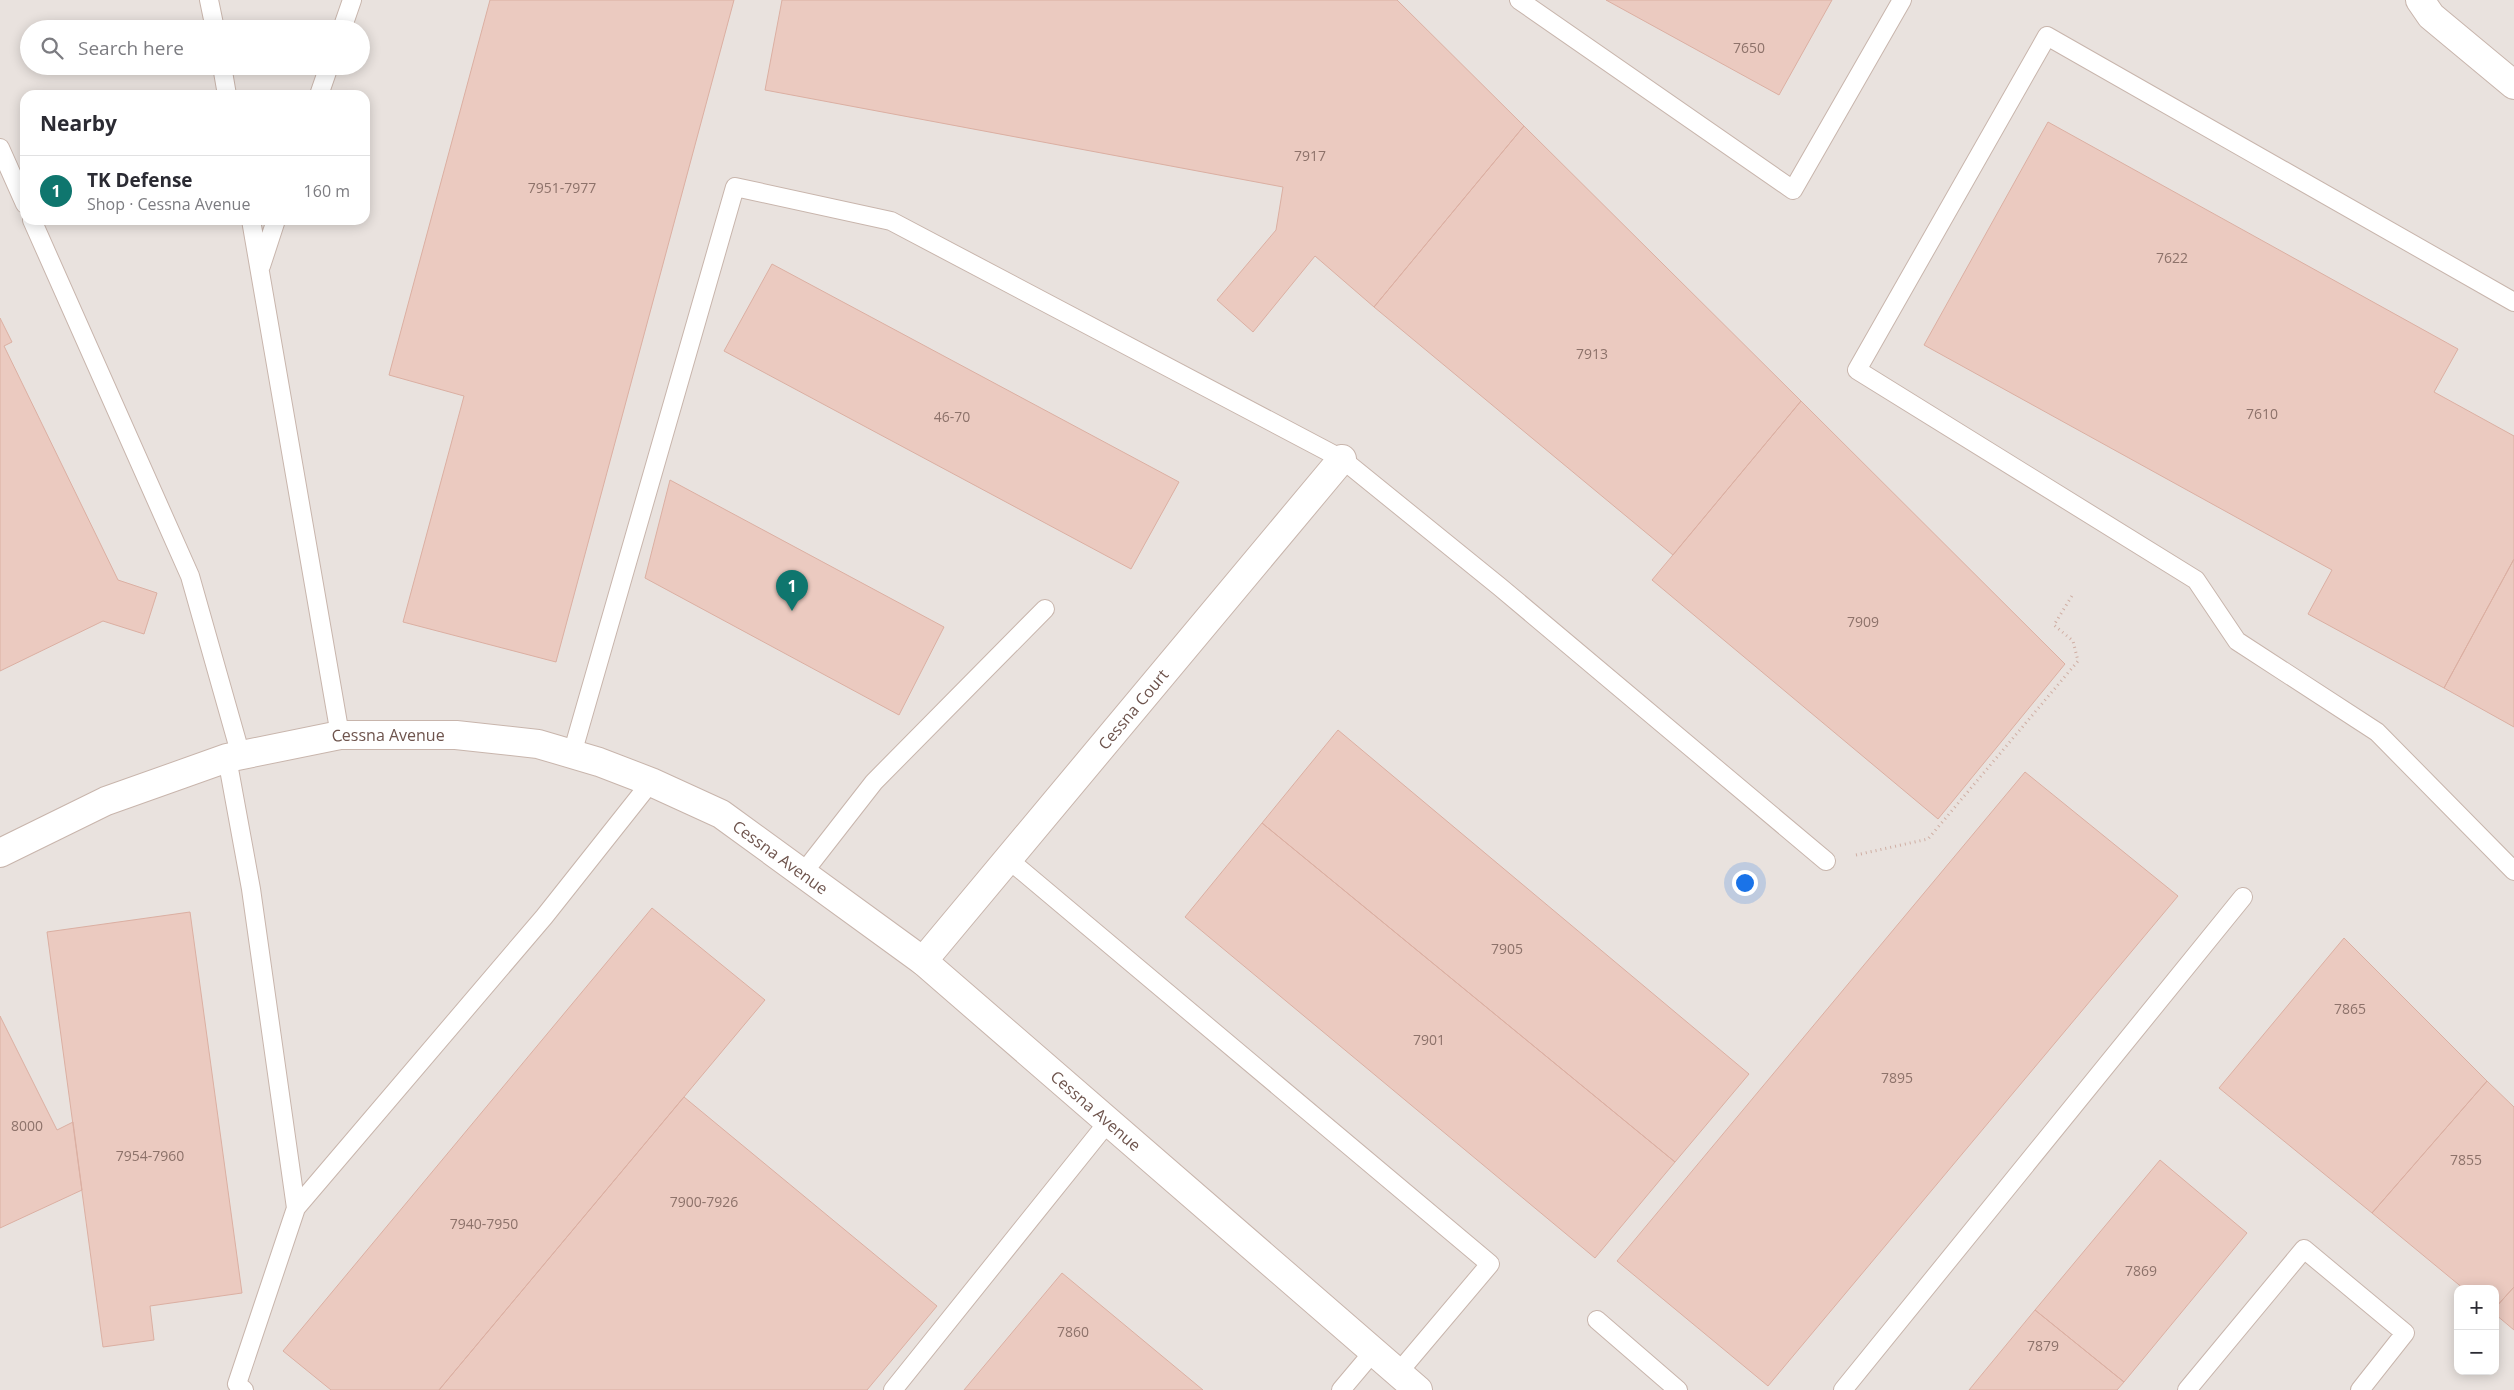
<!DOCTYPE html>
<meta charset="utf-8">
<style>
body{margin:0;font-family:"Open Sans",sans-serif;background:#f7f7f7;color:#2b2b33}
.controls{position:absolute;right:15px;bottom:15px;display:grid;overflow:hidden;border-radius:10px;box-shadow:0 2px 12px #0003}
.controls button{width:45px;height:45px;display:grid;place-items:center;padding:0;border:0;border-bottom:1px solid #e1e1e2;background:#fff;color:#2b2b33;font:25px sans-serif}
.you{position:absolute;left:1744px;top:882px;width:18px;height:18px;margin:-12px;border:4px solid #fff;border-radius:50%;background:#1a73e8;box-shadow:0 0 0 8px #1a73e833}
.badge{display:grid;place-items:center;width:32px;height:32px;border-radius:50%;background:#0f766e;color:#fff;font-size:16px;font-weight:700}
.pin{position:absolute;translate:-50% -41px;filter:drop-shadow(0 1px 2px #0008)}
.pin::after{content:'';position:absolute;top:26px;width:18px;height:15px;background:inherit;clip-path:polygon(0 0,100% 0,50% 100%)}
.list{margin:0;padding:0;list-style:none}
h2{display:flex;justify-content:space-between;align-items:center;height:65px;margin:0;padding:0 20px;font-size:21px}
h2 small{font-size:16px;font-weight:400;color:#7c7c81}
.list li{display:grid;grid-template-columns:32px 1fr auto;gap:15px;align-items:center;box-sizing:border-box;height:70px;padding:0 20px;border-top:1px solid #e1e1e2}
.list b{display:block;font-size:19px;white-space:nowrap}
.list p{margin:0;font-size:16px;white-space:nowrap;color:#7c7c81}
.list em{font-size:16px;font-style:normal;color:#7c7c81}
.icon{flex:none;width:28px;height:28px;fill:none;stroke:currentColor;stroke-width:2;stroke-linecap:round;stroke-linejoin:round}
.map{position:relative;flex:none;width:2514px;height:1390px;overflow:hidden}
.search{position:absolute;background:#fff;box-shadow:0 2px 12px #0003;left:20px;top:20px;width:350px;height:55px;display:flex;align-items:center;gap:12px;box-sizing:border-box;padding:0 18px;border-radius:28px;color:#7c7c81;font-size:19px}
.panel{position:absolute;background:#fff;box-shadow:0 2px 12px #0003;left:20px;top:90px;width:350px;height:135px;border-radius:15px}
.map>svg:first-child{display:block}
</style>
<div class="map">
<svg width="2514" height="1390" viewBox="0 0 2514 1390">
<rect width="100%" height="100%" fill="#f9eee5"/>
<path fill="#e9e2de" fill-rule="evenodd" d="M0 0H2514V1390H0ZM29 29H361V66H29ZM25 95H365V220H25ZM2458 1289H2495V1371H2458Z"/>
<path fill="#ebcac0" stroke="#dbafa2" d="M490 0H734L556 662 403 622 464 396 389 375Z
M782 0H1397L1524 126 1374 307 1315 256 1253 332 1217 300 1276 230 1283 187 765 90Z
M1606 0H1832L1779 95Z
M2048 122 2458 349 2434 392 2514 436V559L2444 688 2308 614 2332 570 1924 345Z
M1524 126 1801 401 1673 555 1374 307Z
M772 264 1179 482 1131 569 724 351Z
M0 318 12 342 4 346 118 580 157 593 144 634 103 621 0 671Z
M1801 401 2065 664 1938 819 1652 580Z
M670 480 944 627 899 715 645 578Z
M2514 559V727L2444 688Z
M1338 730 1749 1074 1675 1162 1262 823Z
M2025 772 2178 896 1768 1386 1617 1261Z
M1262 823 1675 1162 1595 1258 1185 917Z
M652 908 765 1000 439 1390H331L283 1351Z
M190 912 242 1293 150 1306 154 1340 103 1347 47 932Z
M2344 938 2487 1081 2372 1213 2219 1088Z
M0 1016 57 1130 73 1122 82 1190 0 1228Z
M2487 1081 2514 1107V1287L2495 1308V1289H2464L2372 1213Z
M684 1097 937 1306 867 1390H439Z
M2160 1160 2247 1233 2124 1382 2035 1310Z
M1062 1273 1203 1390H964Z
M2514 1287V1330L2495 1314V1308Z
M2035 1310 2124 1382 2117 1390H1969Z"/>
<g fill="none" stroke-linecap="round" stroke-linejoin="round">
<g stroke="#c8b5ac" stroke-width="20">
<path id="lane" d="M209 0 215 29
M1519 0 1793 190 1902 0
M342 29 352 0
M222 66 227 95
M319 95 329 66
M0 148 25 204
M32 220 190 576 241 756
M251 220 340 735
M261 266 276 220
M2514 302 2047 36 1857 370 2196 580 2237 641 2377 732 2514 871
M572 754 735 187 891 221 1342 459 1500 587 1826 861
M227 758 251 889 296 1208 544 917 651 782
M1008 859 1490 1264 1398 1373
M803 873 874 782 1045 609
M1597 1320 1678 1390
M244 1390 237 1384 296 1208
M893 1390 1108 1122
M1341 1390 1373 1352
M1843 1390 2243 897
M2187 1390 2304 1249 2405 1333 2360 1390"/>
</g>
<g stroke="#c8b5ac" stroke-width="30">
<g id="street">
<path d="M2420 0 2431 16 2514 85"/>
<path id="s1" d="M0 853 106 801 227 758 340 735H456L538 744 599 762 651 782 721 814 923 961 1418 1390"/>
<path id="s2" d="M923 961 1342 459"/>
</g>
</g>
<path stroke="#cfaea3" stroke-width="3" stroke-dasharray="1 4" stroke-linecap="butt" d="M1856 855 1928 839 2078 661 2073 641 2054 625 2073 594"/>
<use href="#lane" stroke="#fff" stroke-width="18"/>
<use href="#street" stroke="#fff" stroke-width="28"/>
</g>
<g text-anchor="middle" stroke-width="5" stroke-linejoin="round" paint-order="stroke">
<g font-size="14" fill="#8d726a">
<text x="1749" y="53">7650</text>
<text x="1310" y="161">7917</text>
<text x="562" y="193">7951-7977</text>
<text x="2172" y="263">7622</text>
<text x="1592" y="359">7913</text>
<text x="2262" y="419">7610</text>
<text x="952" y="422">46-70</text>
<text x="1863" y="627">7909</text>
<text x="1507" y="954">7905</text>
<text x="2350" y="1014">7865</text>
<text x="1429" y="1045">7901</text>
<text x="1897" y="1083">7895</text>
<text x="27" y="1131">8000</text>
<text x="150" y="1161">7954-7960</text>
<text x="2466" y="1165">7855</text>
<text x="704" y="1207">7900-7926</text>
<text x="484" y="1229">7940-7950</text>
<text x="2141" y="1276">7869</text>
<text x="1073" y="1337">7860</text>
<text x="2043" y="1351">7879</text>
</g>
<g font-size="16" fill="#6e544d" stroke="#fcf2ea">
<text dy="6" stroke="none"><textPath href="#s2" startOffset="328">Cessna Court</textPath></text>
<text dy="6" stroke="none"><textPath href="#s1" startOffset="410">Cessna Avenue</textPath></text>
<text dy="6" stroke="none"><textPath href="#s1" startOffset="830">Cessna Avenue</textPath></text>
<text dy="6" stroke="none"><textPath href="#s1" startOffset="1235">Cessna Avenue</textPath></text>
</g>
</g>
</svg>
<div class="controls">
<button>+</button>
<button>−</button>
</div>
<div class="you"></div>
<div class="pin badge" style="left:792px;top:611px">1</div>
<div class="search"><svg class="icon" aria-label="search" viewBox="0 0 24 24"><circle cx="10" cy="10" r="6"/><path d="M15 15l6 6"/></svg>Search here</div>
<section class="panel">
<h2>Nearby<small></small></h2>
<ul class="list">
<li><span class="badge">1</span><div><b>TK Defense</b><p>Shop · Cessna Avenue</p></div><em>160 m</em></li>
</ul>
</section>
</div>
